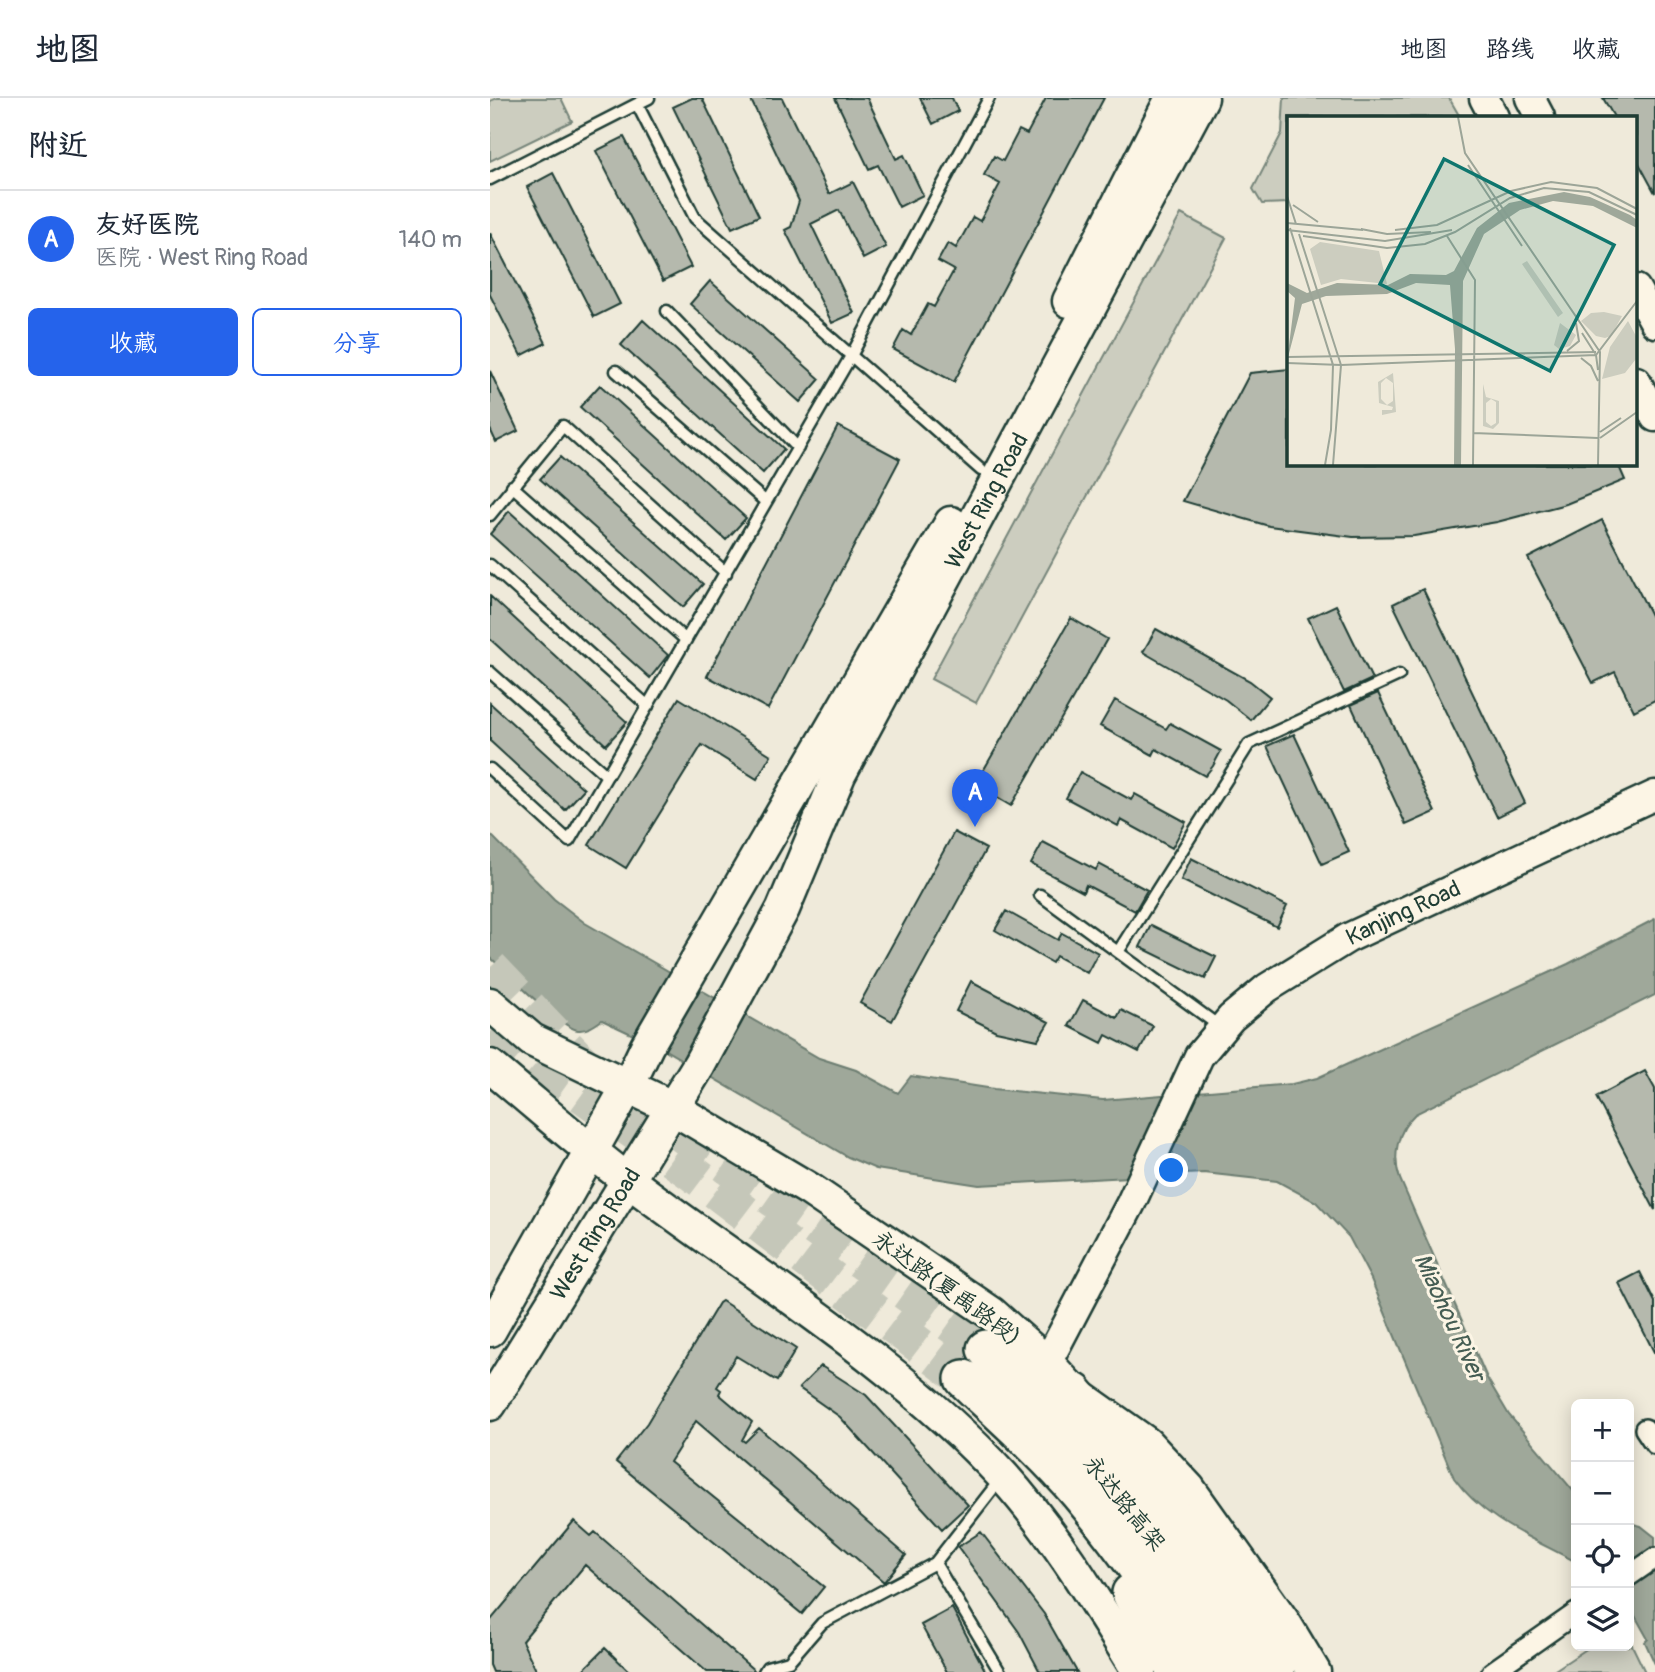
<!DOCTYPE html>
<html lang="zh">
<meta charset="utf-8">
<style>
body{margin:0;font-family:Pangolin,"LXGW WenKai TC",sans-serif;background:#f2f2f3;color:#1f2937}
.controls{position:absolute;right:21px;bottom:21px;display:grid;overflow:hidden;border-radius:10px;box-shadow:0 4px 18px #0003}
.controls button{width:63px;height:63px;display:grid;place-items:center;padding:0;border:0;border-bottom:2px solid #e0e1e3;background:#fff;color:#1f2937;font:35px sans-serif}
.you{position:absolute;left:682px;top:1073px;width:24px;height:24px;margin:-18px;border:5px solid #fff;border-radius:50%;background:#1a73e8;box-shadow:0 0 0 10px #1a73e833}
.badge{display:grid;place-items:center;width:46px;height:46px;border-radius:50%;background:#2563eb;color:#fff;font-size:23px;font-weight:700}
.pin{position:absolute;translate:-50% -58px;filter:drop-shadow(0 2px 4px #0008)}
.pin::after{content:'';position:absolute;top:37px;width:24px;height:21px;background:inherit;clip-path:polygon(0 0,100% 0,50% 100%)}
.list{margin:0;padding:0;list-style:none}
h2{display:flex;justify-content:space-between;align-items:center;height:91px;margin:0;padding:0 28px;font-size:30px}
h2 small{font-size:23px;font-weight:400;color:#747a83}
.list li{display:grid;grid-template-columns:46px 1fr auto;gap:21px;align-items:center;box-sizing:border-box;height:98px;padding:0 28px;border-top:2px solid #e0e1e3}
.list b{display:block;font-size:26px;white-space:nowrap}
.list p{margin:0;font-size:23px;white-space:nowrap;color:#747a83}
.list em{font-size:23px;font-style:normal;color:#747a83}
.actions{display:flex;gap:14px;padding:21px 28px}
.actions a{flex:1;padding:16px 0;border:2px solid #2563eb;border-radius:10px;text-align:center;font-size:24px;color:#2563eb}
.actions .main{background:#2563eb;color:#fff}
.icon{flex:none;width:38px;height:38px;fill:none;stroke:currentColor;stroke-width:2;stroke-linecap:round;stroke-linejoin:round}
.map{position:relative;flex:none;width:1165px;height:1574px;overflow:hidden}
header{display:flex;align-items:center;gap:42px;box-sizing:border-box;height:98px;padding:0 35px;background:#fff;border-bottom:2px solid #e0e1e3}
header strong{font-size:33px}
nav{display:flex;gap:38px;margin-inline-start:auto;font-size:24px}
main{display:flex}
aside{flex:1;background:#fff}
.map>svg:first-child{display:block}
</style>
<header>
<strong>地图</strong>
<nav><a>地图</a><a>路线</a><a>收藏</a></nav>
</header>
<main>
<aside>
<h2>附近<small></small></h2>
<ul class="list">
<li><span class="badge">A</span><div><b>友好医院</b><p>医院 · West Ring Road</p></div><em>140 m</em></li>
</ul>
<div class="actions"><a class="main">收藏</a><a>分享</a></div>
</aside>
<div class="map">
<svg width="1165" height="1574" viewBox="0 0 1165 1574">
<rect width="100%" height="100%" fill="#efeada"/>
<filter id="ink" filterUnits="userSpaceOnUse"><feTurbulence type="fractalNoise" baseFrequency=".0143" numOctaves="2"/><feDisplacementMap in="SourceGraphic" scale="14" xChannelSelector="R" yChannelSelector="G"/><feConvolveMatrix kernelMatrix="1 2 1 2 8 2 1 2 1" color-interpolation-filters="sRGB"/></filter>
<g filter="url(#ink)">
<path fill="#cccdbf" stroke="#76857a" stroke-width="2" d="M7 0H71L82 23 0 63V3Z
M794 0H959L970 19H799V105L772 106 763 91 792 35Z
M691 116 736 140 486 605 441 581Z
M1139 1541 1155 1574H1062L1101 1548H1139Z"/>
<path fill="#9fa89a" stroke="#6c7d71" stroke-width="2" d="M0 736 64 801 95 825 329 960 366 972 408 995 421 978 504 991 613 1002 802 986 827 980 1078 866 1165 821V897L925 1016C907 1033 902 1058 910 1081L997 1280 1019 1317 1086 1396V1464C1042 1440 994 1422 964 1380L881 1181 859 1139 826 1104 787 1083 714 1075 489 1087 386 1071 358 1059 175 952 112 922C105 927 97 933 88 932 72 931 14 872 0 859Z
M1139 1425 1151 1428 1165 1439V1566L1155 1544 1158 1541 1139 1507Z"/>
<path fill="#b5b9ad" stroke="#1f3d34" stroke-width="2" d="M202 0H212L269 118 242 130 183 9Z
M260 0H292L339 96 363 84 396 149 373 161 349 112 321 126 364 215 342 225 295 132 301 129 309 103Z
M345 0H377L406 61 414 57 433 97 409 109 388 67 379 71Z
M430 0H462L468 13 443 26Z
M556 0H614L464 284 403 251 413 232 421 237 438 206 444 209 464 172 448 163 458 145 466 150 483 119 490 123 510 86 494 77 504 58 513 63 529 32 537 36Z
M1113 0H1165V95L1146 60V19H1124Z
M134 39 201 169 173 183 106 53Z
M63 75 130 206 104 219 37 89Z
M0 135 56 245 31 258 0 197Z
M220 183 330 281 310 304 200 206Z
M153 222 294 351 273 375 131 247Z
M799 271V366H1128L1135 382 1076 406 1007 424 924 438 863 439 779 428 693 403 760 275Z
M0 273 28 333 6 344 0 331Z
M110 287 256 420 236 442 90 309Z
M348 328 410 361 278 611 217 578Z
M70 359 213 486 193 509 50 381Z
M19 413 178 557 160 580 0 436Z
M1112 422 1165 525V602L1144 613 1125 574 1103 585 1038 460Z
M933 491 1035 705 1007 719 903 506Z
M0 498 137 624 116 647 0 541Z
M846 507 882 581 854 594 818 520Z
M581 520 617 541 521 708 485 687Z
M666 531 760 583 780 599 761 622 736 602 653 554Z
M888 595 945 714 916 727 861 607Z
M189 600 281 657 267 681 212 647 136 770 99 747Z
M625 602 676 631 680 625 731 653 723 668 715 678 666 651 663 657 610 628Z
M0 605 94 691 75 712 0 643Z
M804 636 859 754 832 766 777 648Z
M590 674 641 702 645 696 696 724 682 750 631 722 628 728 576 700Z
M464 734 496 751 402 923 370 905Z
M553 744 606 772 609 766 657 792 645 813 596 787 593 794 541 766Z
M701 760 797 808 787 829 691 782Z
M516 813 568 842 572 835 608 855 597 875 566 858 562 865 505 832Z
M661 827 726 859 715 881 650 849Z
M481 883 559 924 548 942 506 933 466 913Z
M593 902 627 920 631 912 663 928 649 954 616 937 612 945 579 928Z
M1155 973 1165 991V1112L1106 999Z
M1150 1174 1165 1204V1256L1129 1185Z
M232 1203 306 1251 287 1283 246 1258 227 1289 231 1292 229 1296 262 1324 252 1342 255 1344 269 1330 416 1457 394 1484 206 1323 180 1364 334 1489 312 1516 126 1364 157 1325 229 1205Z
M331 1268 376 1297 478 1407 452 1431 350 1319 309 1290Z
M84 1423 101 1438 105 1434 266 1574H217L95 1467 32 1543 47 1574H3L0 1567V1523Z
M491 1434 554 1516 587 1574H550L529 1534 468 1449Z
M462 1510 496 1574H457L431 1527Z
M115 1550 140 1574H91Z"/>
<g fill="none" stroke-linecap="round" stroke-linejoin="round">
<path stroke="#c5c7b9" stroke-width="37" stroke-dasharray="37 18" stroke-linecap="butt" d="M0 870 95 968
M6 928 51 967 201 1074 474 1281
M145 1003 496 1251"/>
<g stroke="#1f3d34" stroke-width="15">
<path id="lane" d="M159 0 147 6 205 120 491 372
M0 81 147 6
M177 213 308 350
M126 273 276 404
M22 388 196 542
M0 417 73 328 236 475
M0 467 158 608
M0 574 117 678
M0 671 79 743 361 258 499 0
M550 797 729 928
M628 854 759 646 909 577
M445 1465 510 1574
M274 1574 277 1569 299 1563 332 1525 445 1465 509 1383"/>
</g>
<g stroke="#1f3d34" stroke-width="24">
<path id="street" d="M1155 1331 1165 1346
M1139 1478 1165 1460
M1002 1574 1086 1515"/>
</g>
<g stroke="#1f3d34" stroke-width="33">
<g id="secondary">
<path d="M994 0 1004 19"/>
<path d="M1040 0 1050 19"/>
<path d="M1146 191 1165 225"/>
<path d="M1146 283 1165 319"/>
<path id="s1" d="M557 1265 641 1105 709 958 741 920 777 890 858 840 1165 697"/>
</g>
</g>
<g stroke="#1f3d34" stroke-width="37">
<g id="primary">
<path d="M579 203 682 0"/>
<path d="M0 906 42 942 181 1009 319 1091 501 1215 557 1265 584 1294 656 1345 699 1391 795 1526 824 1574"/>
<path d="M0 968C46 1006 91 1047 139 1083 263 1177 407 1263 513 1378 567 1438 607 1506 649 1574"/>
<path d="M0 1232 138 988 157 948 461 425"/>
<path id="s2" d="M0 1306 209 967 293 811 349 677 712 0"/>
</g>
</g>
<g stroke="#1f3d34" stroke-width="42">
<path id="highway" d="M496 1251C597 1350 680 1454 755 1574
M474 1281C513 1318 554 1354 589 1395 636 1451 678 1513 718 1574
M584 1294C657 1383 731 1472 786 1574
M641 1495 659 1532 687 1574"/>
</g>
<use href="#lane" stroke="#fcf5e5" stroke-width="10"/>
<use href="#street" stroke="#fcf5e5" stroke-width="19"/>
<use href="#secondary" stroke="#fcf5e5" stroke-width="28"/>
<use href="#primary" stroke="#fcf5e5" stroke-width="32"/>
<use href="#highway" stroke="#fcf5e5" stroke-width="37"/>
</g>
</g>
<g text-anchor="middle" stroke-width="6" stroke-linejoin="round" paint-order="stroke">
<g font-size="23" fill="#1f3d34" stroke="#fcf5e5">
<text dy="8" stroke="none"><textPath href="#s2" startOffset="1032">West Ring Road</textPath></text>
<text dy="8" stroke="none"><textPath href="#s1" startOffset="595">Kanjing Road</textPath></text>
<text dy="8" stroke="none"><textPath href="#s2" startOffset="200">West Ring Road</textPath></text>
<text transform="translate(457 1189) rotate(36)" y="8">永达路(夏禹路段)</text>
<text transform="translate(635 1405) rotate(51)" y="8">永达路高架</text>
</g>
<g font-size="24" font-style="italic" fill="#455d53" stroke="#fcf5e5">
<text transform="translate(960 1219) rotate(65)" y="8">Miaohou River</text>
</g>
</g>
<g transform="translate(797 18)">
<rect width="350" height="350" fill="#efeada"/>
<path d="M33 126 92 135 100 168 54 163 34 169 23 133ZM240 145 276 197 271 201 235 148ZM317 196 335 200 324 220 318 222 309 220 294 205 304 197ZM341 205 349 220V243L338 257 315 263 323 231ZM273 207 289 219 283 230 272 233 267 229ZM106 257 109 296 95 299V294H105L106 291 92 287 91 266ZM99 262 106 267V285L100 289 94 283V267ZM196 268 199 281 212 285V307L206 313 196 310ZM204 283 209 286V307L204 310 199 306V287Z" fill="#cccdbf" fill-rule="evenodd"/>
<path d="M277 76 303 81 343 99 350 104V112L306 90 266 85 233 94 197 118 176 165 174 349H167L168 233 163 169 129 167 100 178 39 180 15 188 0 245 8 182 0 175V167L20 177 50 167 101 169 123 158 159 159 167 155 190 112 222 87Z" fill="#9fa89a"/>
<path fill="none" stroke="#9ca598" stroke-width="2" d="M171 1 178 37 313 236 311 349M181 49 235 130M0 80 9 108M6 89 31 106M0 107 76 114M3 112 46 249 44 314 38 349M74 113 100 118 144 116M0 114 98 125 165 114M108 114 150 109 224 75 264 66 310 72 350 93M12 118 54 249 46 349M16 120 100 132 138 128 168 116 223 82 257 72 302 76 350 99M160 120 188 164 186 349M295 217 309 239 311 254M280 235 292 225 289 207M0 241 309 236M294 242 304 250 311 265M0 247 54 249 309 239 350 185M313 316 334 302M186 317 311 322M313 322 350 296"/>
<path fill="#0f766e" fill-opacity="0.15" stroke="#0f766e" stroke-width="3.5" d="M157 43 327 129 263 255 93 168Z"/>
<rect width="350" height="350" fill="none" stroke="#1f3d34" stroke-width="3.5"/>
</g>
</svg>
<div class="controls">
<button>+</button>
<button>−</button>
<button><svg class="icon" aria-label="locate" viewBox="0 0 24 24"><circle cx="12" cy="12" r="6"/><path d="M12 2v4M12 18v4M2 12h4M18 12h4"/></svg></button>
<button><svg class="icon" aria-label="layers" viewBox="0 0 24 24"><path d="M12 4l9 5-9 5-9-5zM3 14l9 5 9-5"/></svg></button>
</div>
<div class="you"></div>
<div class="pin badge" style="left:485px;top:729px">A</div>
</div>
</main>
